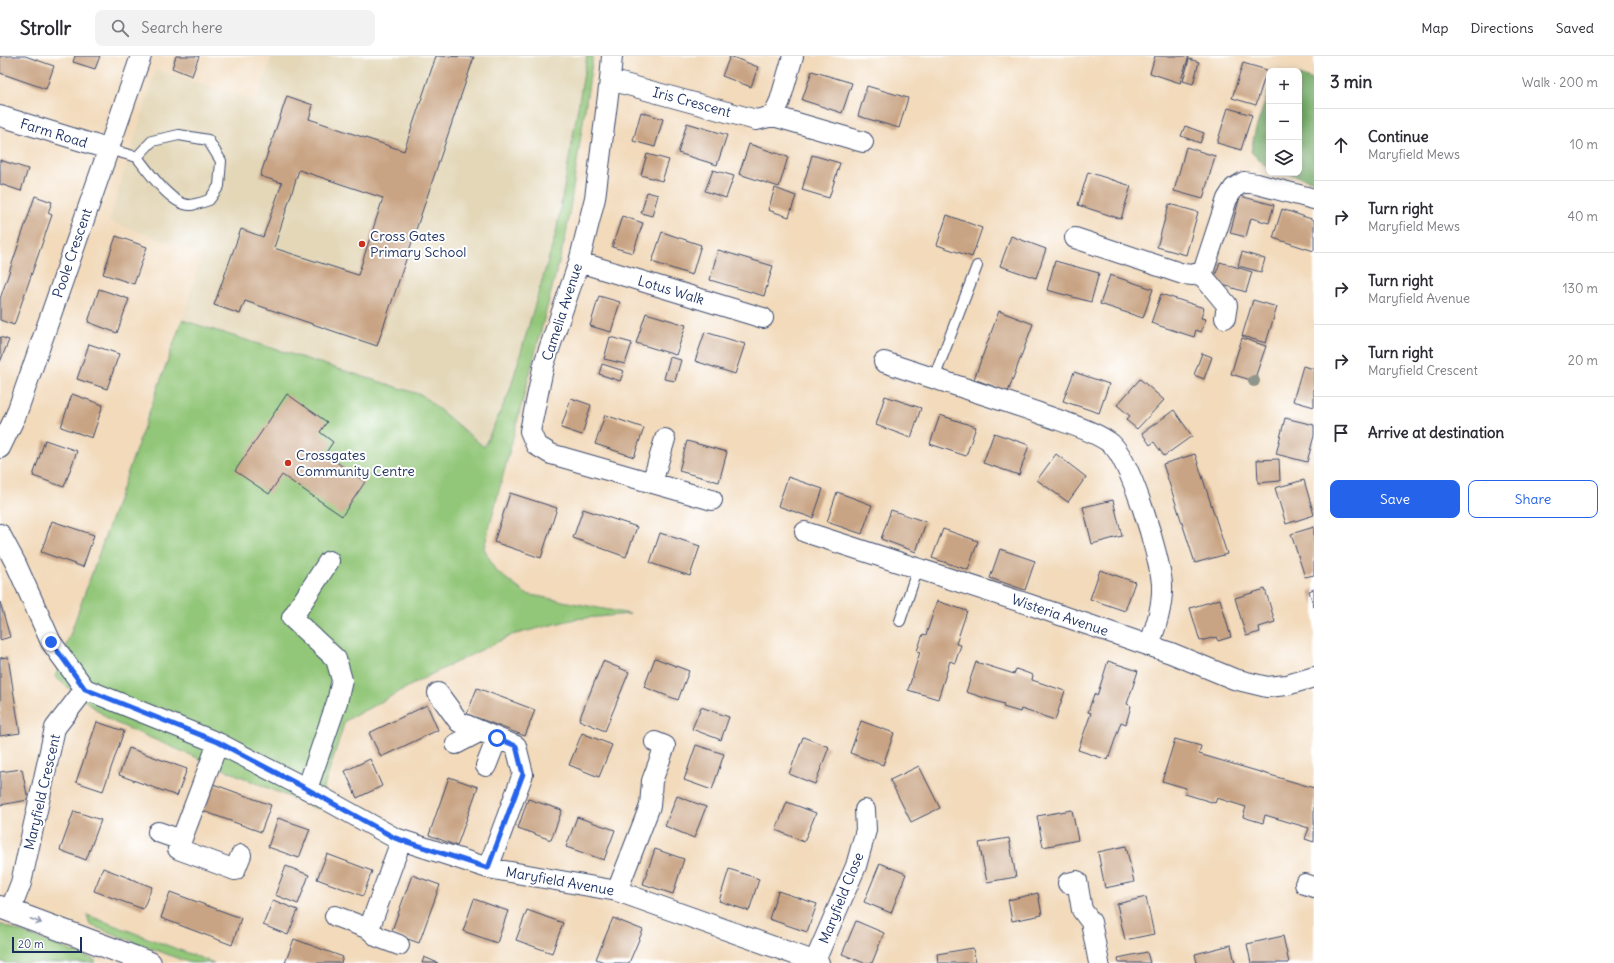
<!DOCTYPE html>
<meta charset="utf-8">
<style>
body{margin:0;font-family:Delius,sans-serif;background:#f2f2f3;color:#2b2b33}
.controls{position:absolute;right:12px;top:12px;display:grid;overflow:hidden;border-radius:8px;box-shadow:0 2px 10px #0003}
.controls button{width:36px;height:36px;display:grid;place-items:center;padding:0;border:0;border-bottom:1px solid #e1e1e2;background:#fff;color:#2b2b33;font:20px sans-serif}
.scale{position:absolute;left:12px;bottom:10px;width:70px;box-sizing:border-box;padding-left:4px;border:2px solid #1b2f5e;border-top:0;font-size:11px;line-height:14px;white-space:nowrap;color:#1b2f5e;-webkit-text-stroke:3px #fff;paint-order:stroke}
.stop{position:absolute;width:12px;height:12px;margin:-9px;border:3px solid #2563eb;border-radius:50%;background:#fff}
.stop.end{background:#2563eb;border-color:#fff;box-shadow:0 1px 4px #0008}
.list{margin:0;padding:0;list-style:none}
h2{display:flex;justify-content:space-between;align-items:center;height:52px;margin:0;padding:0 16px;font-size:17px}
h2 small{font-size:13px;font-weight:400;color:#7c7c81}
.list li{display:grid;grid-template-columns:26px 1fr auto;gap:12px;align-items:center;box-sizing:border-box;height:72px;padding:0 16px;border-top:1px solid #e1e1e2}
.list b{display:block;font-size:15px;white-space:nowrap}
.list p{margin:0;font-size:13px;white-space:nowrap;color:#7c7c81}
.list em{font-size:13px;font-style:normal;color:#7c7c81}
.actions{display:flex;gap:8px;padding:12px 16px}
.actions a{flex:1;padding:9px 0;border:1px solid #2563eb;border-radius:8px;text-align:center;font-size:14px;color:#2563eb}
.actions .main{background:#2563eb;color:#fff}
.icon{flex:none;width:22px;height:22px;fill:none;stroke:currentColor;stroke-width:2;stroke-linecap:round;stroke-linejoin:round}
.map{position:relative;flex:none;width:1314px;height:907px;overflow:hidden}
header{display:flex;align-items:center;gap:24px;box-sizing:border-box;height:56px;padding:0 20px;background:#fff;border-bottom:1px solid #e1e1e2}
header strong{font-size:19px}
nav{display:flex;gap:22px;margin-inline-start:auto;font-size:14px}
.search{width:280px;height:36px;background:#f2f2f3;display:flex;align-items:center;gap:10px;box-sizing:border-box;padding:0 14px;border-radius:8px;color:#7c7c81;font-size:15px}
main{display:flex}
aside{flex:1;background:#fff}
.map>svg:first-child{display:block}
</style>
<header>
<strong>Strollr</strong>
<div class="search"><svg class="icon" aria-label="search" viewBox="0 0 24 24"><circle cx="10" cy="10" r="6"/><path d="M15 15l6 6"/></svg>Search here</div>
<nav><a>Map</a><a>Directions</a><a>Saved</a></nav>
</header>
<main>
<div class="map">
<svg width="1314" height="907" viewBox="0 0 1314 907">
<rect width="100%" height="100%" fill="#fff"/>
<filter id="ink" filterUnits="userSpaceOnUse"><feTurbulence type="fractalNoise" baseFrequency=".025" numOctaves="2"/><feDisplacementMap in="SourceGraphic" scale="8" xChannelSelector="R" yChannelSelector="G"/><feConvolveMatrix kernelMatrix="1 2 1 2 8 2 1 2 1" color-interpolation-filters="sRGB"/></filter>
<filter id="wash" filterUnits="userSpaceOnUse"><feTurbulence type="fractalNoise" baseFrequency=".012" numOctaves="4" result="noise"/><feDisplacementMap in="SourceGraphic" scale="16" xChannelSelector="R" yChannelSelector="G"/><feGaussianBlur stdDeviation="0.9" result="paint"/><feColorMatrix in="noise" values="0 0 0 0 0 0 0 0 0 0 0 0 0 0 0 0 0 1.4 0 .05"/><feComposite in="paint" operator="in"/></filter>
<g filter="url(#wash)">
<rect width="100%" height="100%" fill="#f2dabb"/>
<path fill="#e3d7b8" d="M272 0H587L556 177 509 337 484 391 422 338 182 264 202 199 109 165 156 13 257 46Z"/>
<path fill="#92c678" stroke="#567a6b" d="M587 0H593L566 179 484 492 495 514 526 538 630 558 575 563 512 579 430 619 345 665 317 753 111 665 55 621 182 264 422 339 484 391 509 337 556 177Z
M87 859 214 907H190L90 869Z
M0 868 95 904V907H6L0 905Z"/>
<path fill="#75ab68" stroke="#486d63" d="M1299 19 1314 24V125L1286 117H1299Z
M1269 34V112L1266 111 1251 96 1255 75Z"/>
<g id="blocks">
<path fill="#c9a484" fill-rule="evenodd" d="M0 0H25L54 10 46 33 0 17Z
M75 0H100L95 13 73 6Z
M176 0H199L192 20 172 12Z
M436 0 474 1 377 290 245 245 240 258 214 249 241 173 263 181 282 127 260 120 287 40 313 49 309 63 404 95ZM299 114 383 142 358 219 274 192Z
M730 0 758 11 751 31 722 20Z
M1155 0H1189L1180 27 1150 17Z
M1189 3 1199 6 1193 28 1183 25Z
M1243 7 1267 14 1256 49 1232 42Z
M812 15 852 27 842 57 802 44Z
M867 30 908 42 899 72 858 60Z
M1228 52 1252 59 1241 94 1217 87Z
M641 56 663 63 655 91 633 85Z
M687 67 727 79 717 109 678 97Z
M1185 70 1204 77 1200 87 1181 80Z
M749 88 788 101 779 131 739 118Z
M1186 91 1215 100 1203 143 1174 135Z
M647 98 669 104 662 125 641 119Z
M812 99 840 107 829 142 802 134Z
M0 104 28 113 21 135 0 128Z
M713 114 734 120 726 142 705 135Z
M1088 116 1131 130 1121 163 1078 149Z
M775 132 796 140 789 161 768 154Z
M647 136 658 139 652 160 641 157Z
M35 140 52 146 48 157 52 159 14 269 0 264V243Z
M1240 140 1274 149 1269 167 1251 162 1246 181 1230 177Z
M1169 148 1198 156 1186 199 1157 191Z
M1282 153 1314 164V195L1273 182Z
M947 159 982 172 972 201 937 189Z
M622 160 643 167 633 197 612 191Z
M662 176 701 189 692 219 652 206Z
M116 180 147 191 134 228 103 218Z
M1011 180 1046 193 1036 222 1000 210Z
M718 194 773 210 764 240 710 224Z
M1242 196 1265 203 1261 216 1238 210Z
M1055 205 1099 217 1091 246 1047 234Z
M1220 206 1252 216 1246 236 1213 226Z
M1110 219 1153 233 1143 262 1100 248Z
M99 233 129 243 117 277 88 266Z
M1161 238 1204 252 1201 262 1206 263 1201 276 1196 274 1194 281 1151 267Z
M599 240 620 246 611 276 590 270Z
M1253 244 1277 251 1266 287 1242 280Z
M999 255 1033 268 1008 336 974 323Z
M646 257 686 269 676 299 636 287Z
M705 276 745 288 735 318 695 305Z
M0 281 9 284 0 306Z
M610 281 632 287 625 308 604 303Z
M1242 282 1266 290 1254 325 1231 318Z
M89 288 119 298 107 333 77 323Z
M1202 297 1212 301 1204 323 1194 319Z
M670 301 681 304 675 325 664 323Z
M602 308 624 315 620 325 599 318Z
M1303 310 1314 313V351L1293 345Z
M1074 316 1109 328 1099 357 1063 345Z
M1140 323 1164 344 1137 373 1126 364 1130 360 1117 349Z
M72 338 103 349 92 382 61 371Z
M287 338 327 366 320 376 333 386 325 398 365 426 342 460 282 419 269 438 235 415Z
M885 340 921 352 911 382 876 369Z
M571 342 591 349 582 379 561 372Z
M1174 354 1192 380 1164 400 1154 386 1150 389 1142 377Z
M605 359 644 372 634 401 595 388Z
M940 359 976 371 966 400 930 388Z
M1285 362 1314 369V380L1307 406 1276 398Z
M994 377 1029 389 1019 419 983 407Z
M45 384 77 395 64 431 33 420Z
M687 385 727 396 719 426 679 415Z
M1056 398 1086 421 1068 446 1037 424Z
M1195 398 1227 498 1195 507 1163 408Z
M1279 403 1280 425 1258 427 1257 404Z
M788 421 823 433 813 462 778 450Z
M1304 424 1314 459 1286 468 1275 432Z
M837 436 872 449 862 478 827 466Z
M510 437 557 452 541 502 494 486Z
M1113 444 1122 480 1092 488 1083 451Z
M583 453 637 471 626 501 573 482Z
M891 454 926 466 916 496 881 483Z
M52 465 94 479 83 511 41 496Z
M1314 471V519L1305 521 1291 478Z
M943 473 978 485 968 514 932 502Z
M660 477 700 490 690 520 650 507Z
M1000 493 1035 505 1025 534 990 522Z
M1100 514 1135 526 1125 555 1090 543Z
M1265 533 1275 566 1259 571 1260 576 1246 580 1235 542Z
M1314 533V551L1309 535Z
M1220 543 1231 581 1218 585 1216 581 1200 585 1190 552Z
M937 545 967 555 956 588 961 589 955 607 950 605 938 643 908 634 920 596 917 595 923 578 926 579Z
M0 546 10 581 0 584Z
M8 601 20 677 0 680V602Z
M655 602 689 615 678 644 644 631Z
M603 605 629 616 605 675 579 664Z
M1108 605 1138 615 1127 648 1131 650 1126 668 1121 666 1108 704 1078 694 1091 657 1088 656 1094 638 1097 640Z
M976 606 1014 618 1016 613 1033 619 1032 624 1065 635 1055 664 1021 653 1020 656 1003 651 1004 648 966 636Z
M477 632 535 654 525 680 467 658Z
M427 649 438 674 381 701 369 677Z
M701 651 729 661 721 684 692 673Z
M861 665 894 677 883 709 850 697Z
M97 666 124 675 103 735 76 726Z
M582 677 612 689 599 721 569 709Z
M803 681 829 691 815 728 789 718Z
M1175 683 1201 690 1199 698 1314 732V786L1305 783 1309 772 1265 759 1263 767 1243 761 1246 751 1217 742 1215 747 1185 738 1186 732 1162 725Z
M696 689 724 698 712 734 684 724Z
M129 692 187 713 177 740 119 719Z
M370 703 382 730 357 742 345 715Z
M919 710 940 752 911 766 890 724Z
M22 713 28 744 0 749V716Z
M449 721 478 731 457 790 429 779Z
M213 728 271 749 261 776 203 755Z
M677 740 706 751 694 782 665 770Z
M528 743 562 754 551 784 518 772Z
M787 746 816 757 804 786 776 774Z
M1072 754 1078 784 1043 791 1037 760Z
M74 755 101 764 86 804 60 794Z
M577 761 615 774 604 804 566 791Z
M278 762 310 773 299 802 268 791Z
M1009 782 1016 821 987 826 979 787Z
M1126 790 1134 826 1105 832 1098 796Z
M655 793 684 803 673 838 643 828Z
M327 798 372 815 363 840 317 823Z
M880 807 906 818 891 857 864 846Z
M286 810 309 819 298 848 275 839Z
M103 812 152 831 143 853 94 835Z
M729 813 759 823 749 855 719 845Z
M412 819 440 829 419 887 391 877Z
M778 835 817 848 807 876 769 863Z
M170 836 241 862 232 889 161 862Z
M1038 837 1042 859 1012 865 1008 844Z
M1146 841 1154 878 1125 884 1117 848Z
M474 843 508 855 497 887 463 875Z
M273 844 298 854 288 879 263 869Z
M527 854 563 867 552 897 516 884Z
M613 862 643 874 629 907H607L596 903Z
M856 865 884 877 872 907H864L842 898Z
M1283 880 1289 907H1251L1247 888Z
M294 883 343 901 341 907H285Z
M1231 889 1235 907H1197L1195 898Z
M973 892 976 907H938L937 898Z
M1147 896 1150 907H1119L1118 902Z
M424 901 438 907H422Z"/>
</g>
</g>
<g filter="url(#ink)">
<use href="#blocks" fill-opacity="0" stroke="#3b496c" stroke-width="1"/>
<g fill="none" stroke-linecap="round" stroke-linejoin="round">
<g stroke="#3b496c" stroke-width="12">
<path id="lane" d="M108 93 137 101 152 85 179 79 208 84 221 105 219 130 209 144C204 146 197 148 191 149 172 150 148 115 137 101
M934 322 977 210
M900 565 918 512"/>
</g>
<g stroke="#3b496c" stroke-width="22">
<path id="street" d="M612 0 610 24 595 142 579 206 544 308 530 375 536 389 551 398 712 444
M610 24 756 64 773 60 780 45 793 0
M0 60 108 93
M773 60 863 86
M1075 182 1183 218 1193 219 1203 215
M579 206 763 262
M1225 262 1227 249 1202 219 1227 143 1234 132 1244 126 1257 128 1314 143
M884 306C935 323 987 339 1039 357 1062 366 1088 372 1109 386 1130 399 1160 502 1162 528 1163 550 1156 570 1149 590
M0 392 16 359 141 0
M652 427 665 383
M805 476 1028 548 1171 597 1234 623 1267 631 1287 629 1314 621
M0 478 16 508 51 586 85 633
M85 633 218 687 307 733 395 782 488 812 617 835 819 907
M438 637 459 666 516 690 523 718 488 812
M218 687 178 793 235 814 241 799
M456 688 481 675
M486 710 497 682
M307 733 337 646 342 624 336 603 292 562 329 505
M158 776 181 784
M1068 827 1077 825 1082 854 1091 866 1099 907
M1305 828 1314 831
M617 835 650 750 652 725 665 690 655 686
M10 855 21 827 55 672 85 633
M335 860 369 873 378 881 399 889
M369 873 401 785
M815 905 856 810 866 774 865 754"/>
</g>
<g stroke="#3b496c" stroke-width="24">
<path id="secondary" d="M0 851 150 907"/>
</g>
<use href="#lane" stroke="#fff" stroke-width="10"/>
<use href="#street" stroke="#fff" stroke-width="20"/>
<use href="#secondary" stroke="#fff" stroke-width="22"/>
</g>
<circle fill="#90958c" cx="1254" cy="325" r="6"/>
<defs><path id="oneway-shaft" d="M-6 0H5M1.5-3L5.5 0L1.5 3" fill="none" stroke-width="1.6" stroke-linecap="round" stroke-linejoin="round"/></defs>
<use stroke="#8d97ae" href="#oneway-shaft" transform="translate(36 865) rotate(21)"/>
</g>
<g fill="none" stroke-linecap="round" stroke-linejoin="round" filter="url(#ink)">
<path stroke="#2563eb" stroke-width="5" d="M51 586 85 633 218 686 307 733 395 782 488 812 523 718 516 690 497 682"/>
</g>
<g fill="#c8321e" stroke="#fff" stroke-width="1.5">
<circle cx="362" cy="188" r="4"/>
<circle cx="288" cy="407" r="4"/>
</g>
<g text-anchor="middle" stroke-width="4" stroke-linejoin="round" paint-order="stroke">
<g font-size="14" fill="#1b2f5e" stroke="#fff">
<text transform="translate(692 46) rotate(15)" y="5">Iris Crescent</text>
<text transform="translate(54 77) rotate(17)" y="5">Farm Road</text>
<text transform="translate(72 197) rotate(-71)" y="5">Poole Crescent</text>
<text transform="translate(671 234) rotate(17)" y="5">Lotus Walk</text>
<text transform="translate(562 256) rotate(-72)" y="5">Camelia Avenue</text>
<text transform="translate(1060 559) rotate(19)" y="5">Wisteria Avenue</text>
<text transform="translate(42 736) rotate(-77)" y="5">Maryfield Crescent</text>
<text transform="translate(560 825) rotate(10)" y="5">Maryfield Avenue</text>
<text transform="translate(841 842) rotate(-68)" y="5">Maryfield Close</text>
</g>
<g font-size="14" fill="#1b2f5e" stroke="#fff" text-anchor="start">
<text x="370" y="185">Cross Gates<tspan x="370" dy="16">Primary School</tspan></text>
<text x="296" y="404">Crossgates<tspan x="296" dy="16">Community Centre</tspan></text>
</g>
</g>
</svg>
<div class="controls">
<button>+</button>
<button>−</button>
<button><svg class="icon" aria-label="layers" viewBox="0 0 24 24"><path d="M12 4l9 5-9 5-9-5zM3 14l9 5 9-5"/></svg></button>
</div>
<div class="scale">20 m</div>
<div class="stop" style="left:497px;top:682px"></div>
<div class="stop end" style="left:51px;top:586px"></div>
</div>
<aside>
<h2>3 min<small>Walk · 200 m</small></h2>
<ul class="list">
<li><svg class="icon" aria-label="ahead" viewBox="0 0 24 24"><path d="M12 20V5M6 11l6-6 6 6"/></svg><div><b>Continue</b><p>Maryfield Mews</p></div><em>10 m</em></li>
<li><svg class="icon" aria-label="right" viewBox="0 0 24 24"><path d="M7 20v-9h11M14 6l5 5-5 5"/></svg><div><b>Turn right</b><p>Maryfield Mews</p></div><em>40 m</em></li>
<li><svg class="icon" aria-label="right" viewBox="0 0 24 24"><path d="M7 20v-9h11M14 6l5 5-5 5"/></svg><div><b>Turn right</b><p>Maryfield Avenue</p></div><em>130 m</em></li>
<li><svg class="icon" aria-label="right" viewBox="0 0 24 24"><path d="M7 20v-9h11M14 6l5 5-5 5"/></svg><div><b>Turn right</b><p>Maryfield Crescent</p></div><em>20 m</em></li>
<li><svg class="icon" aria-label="arrive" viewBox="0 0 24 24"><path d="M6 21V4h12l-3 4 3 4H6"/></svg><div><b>Arrive at destination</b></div></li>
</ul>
<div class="actions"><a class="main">Save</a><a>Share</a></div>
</aside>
</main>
